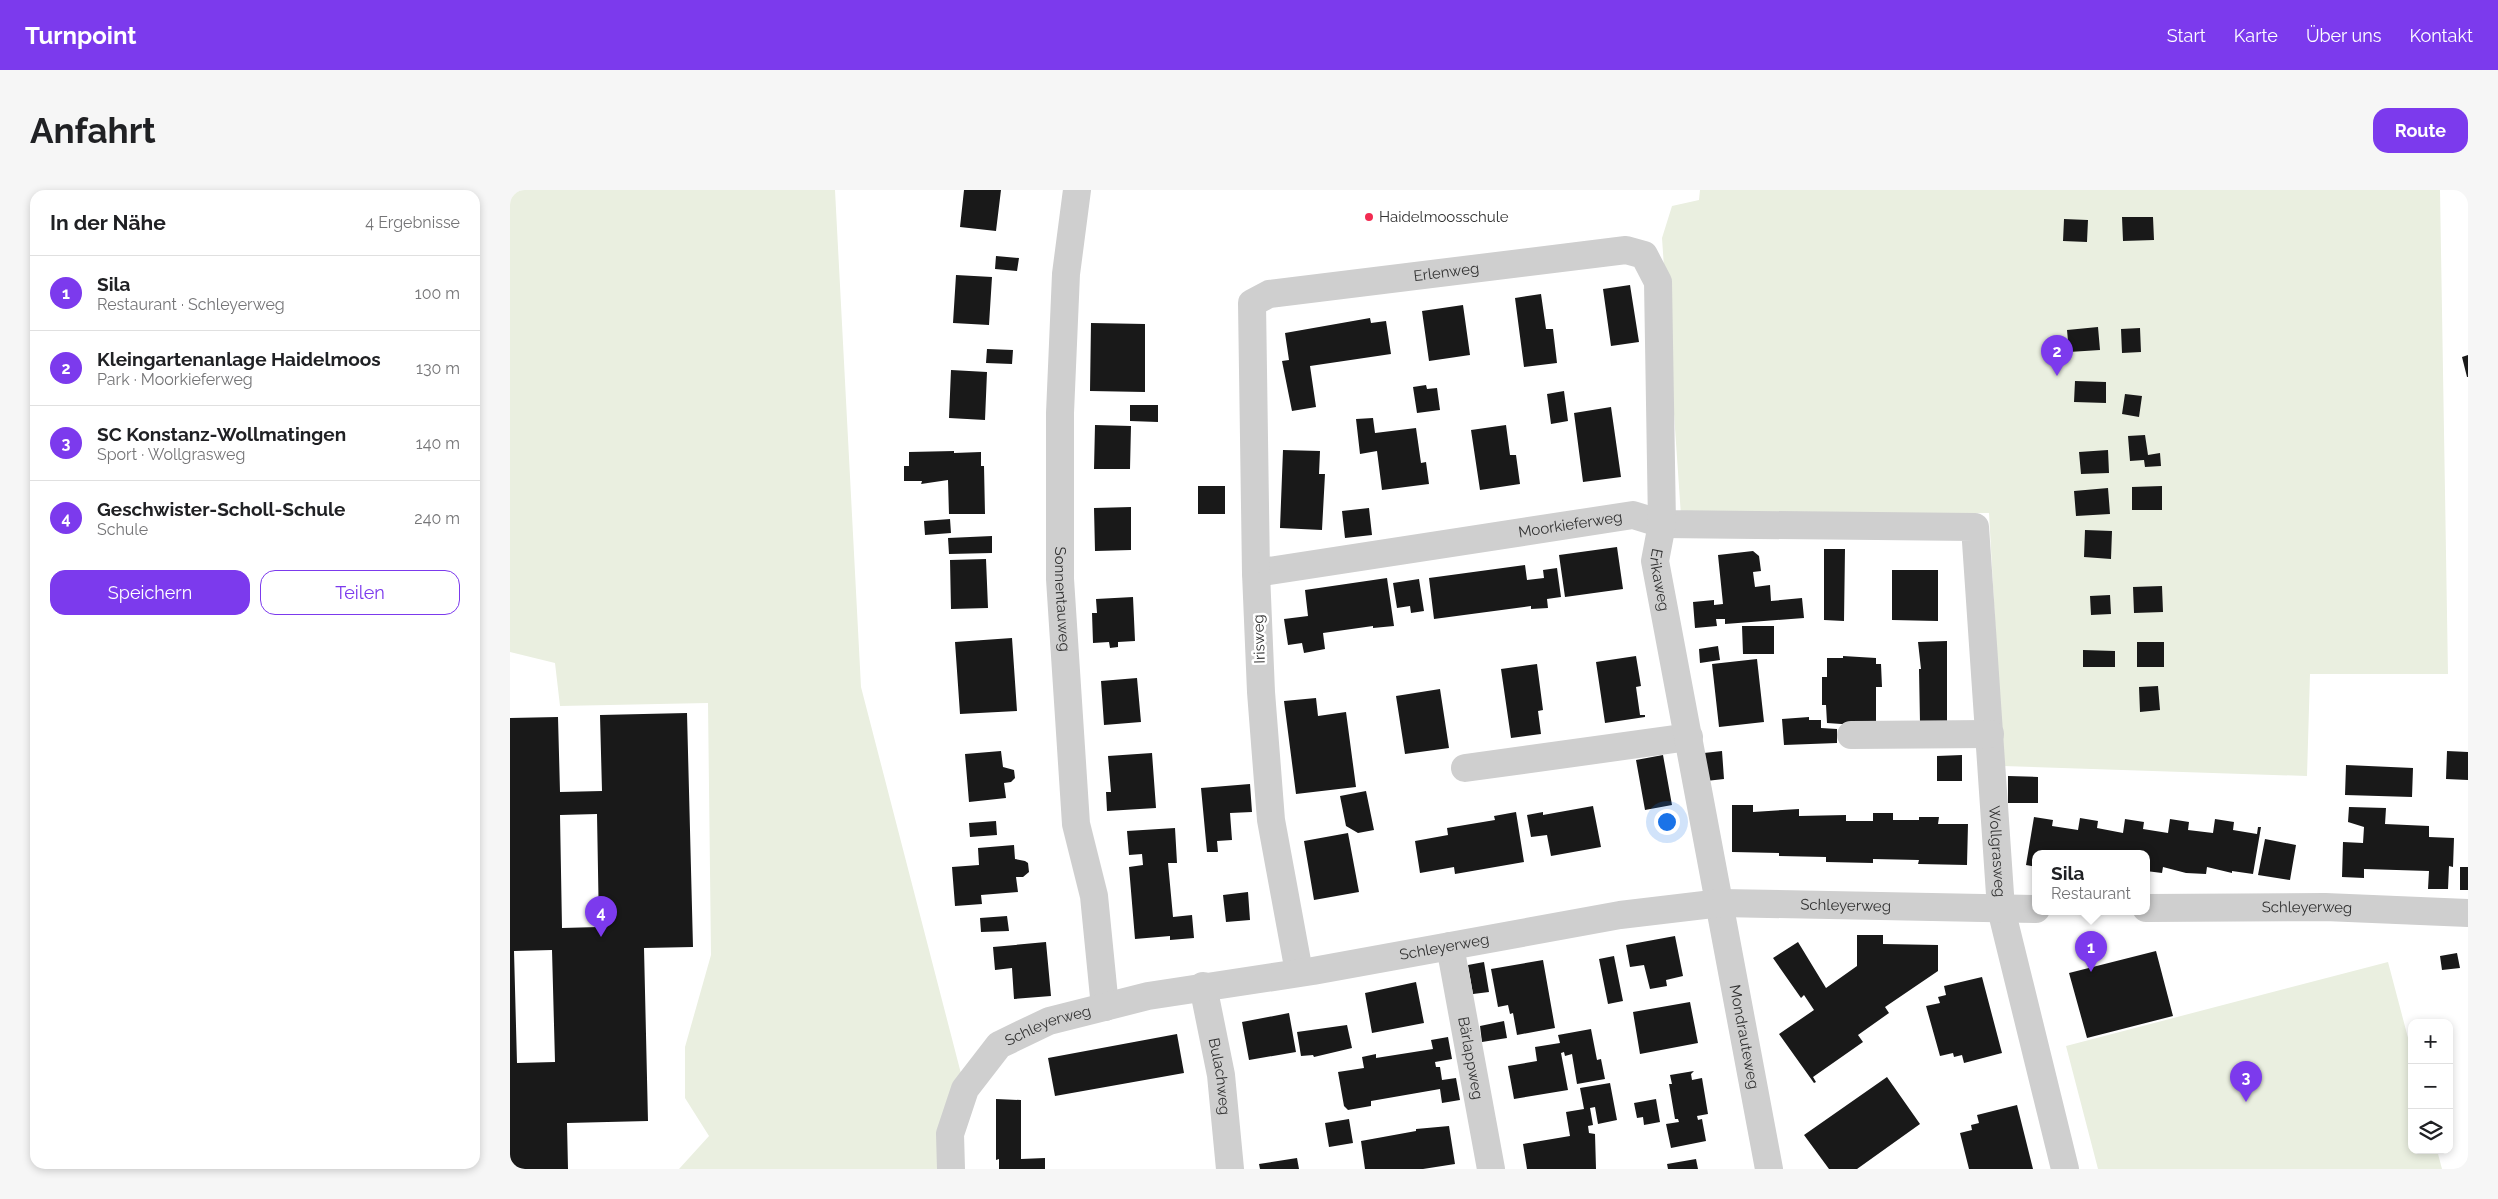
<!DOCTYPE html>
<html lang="de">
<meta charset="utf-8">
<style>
body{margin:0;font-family:Raleway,sans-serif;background:#f6f6f6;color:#202124}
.controls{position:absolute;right:15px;bottom:15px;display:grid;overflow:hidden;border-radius:10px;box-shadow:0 2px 8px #0003}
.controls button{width:45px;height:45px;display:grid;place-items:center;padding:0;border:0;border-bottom:1px solid #e0e0e0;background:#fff;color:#202124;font:25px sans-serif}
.you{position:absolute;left:1156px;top:631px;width:18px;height:18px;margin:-12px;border:4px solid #fff;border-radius:50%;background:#1a73e8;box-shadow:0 0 0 8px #1a73e833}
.badge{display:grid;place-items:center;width:32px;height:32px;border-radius:50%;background:#7c3aed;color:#fff;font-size:16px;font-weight:700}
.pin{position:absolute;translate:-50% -41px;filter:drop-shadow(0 1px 2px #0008)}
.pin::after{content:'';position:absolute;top:26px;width:18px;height:15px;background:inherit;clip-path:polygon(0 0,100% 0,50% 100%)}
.popup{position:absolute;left:1522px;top:660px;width:118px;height:65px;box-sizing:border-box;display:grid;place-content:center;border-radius:10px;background:#fff;filter:drop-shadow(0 1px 4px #0005);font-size:16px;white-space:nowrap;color:#757577}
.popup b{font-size:19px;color:#202124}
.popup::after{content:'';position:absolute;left:50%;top:100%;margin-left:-10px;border:10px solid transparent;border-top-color:#fff}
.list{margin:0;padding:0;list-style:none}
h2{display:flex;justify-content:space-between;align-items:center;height:65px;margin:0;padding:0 20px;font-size:21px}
h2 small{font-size:16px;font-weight:400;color:#757577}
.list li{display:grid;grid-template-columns:32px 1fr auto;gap:15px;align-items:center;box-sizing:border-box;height:75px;padding:0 20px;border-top:1px solid #e0e0e0}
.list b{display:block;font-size:19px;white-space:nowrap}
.list p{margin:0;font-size:16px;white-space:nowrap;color:#757577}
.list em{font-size:16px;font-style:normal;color:#757577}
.actions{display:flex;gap:10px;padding:15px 20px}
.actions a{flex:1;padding:11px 0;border:1px solid #7c3aed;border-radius:15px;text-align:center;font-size:18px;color:#7c3aed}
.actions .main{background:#7c3aed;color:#fff}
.icon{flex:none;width:28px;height:28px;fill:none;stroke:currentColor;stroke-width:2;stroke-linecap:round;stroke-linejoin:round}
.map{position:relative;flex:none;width:1958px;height:979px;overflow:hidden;border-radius:15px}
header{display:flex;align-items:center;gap:30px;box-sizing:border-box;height:70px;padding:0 25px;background:#7c3aed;color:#fff}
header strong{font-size:24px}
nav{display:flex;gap:28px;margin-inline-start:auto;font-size:18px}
.intro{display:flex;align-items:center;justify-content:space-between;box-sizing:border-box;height:120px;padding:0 30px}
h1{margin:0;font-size:35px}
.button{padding:12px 22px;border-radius:15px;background:#7c3aed;color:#fff;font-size:18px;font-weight:700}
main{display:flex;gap:30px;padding:0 30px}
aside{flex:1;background:#fff;border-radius:15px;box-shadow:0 2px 8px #0003}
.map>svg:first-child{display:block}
</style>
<header>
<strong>Turnpoint</strong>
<nav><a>Start</a><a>Karte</a><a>Über uns</a><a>Kontakt</a></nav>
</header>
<div class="intro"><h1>Anfahrt</h1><a class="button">Route</a></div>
<main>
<aside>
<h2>In der Nähe<small>4 Ergebnisse</small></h2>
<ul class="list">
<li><span class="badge">1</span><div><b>Sila</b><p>Restaurant · Schleyerweg</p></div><em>100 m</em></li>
<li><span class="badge">2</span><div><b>Kleingartenanlage Haidelmoos</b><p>Park · Moorkieferweg</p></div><em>130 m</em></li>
<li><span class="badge">3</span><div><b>SC Konstanz-Wollmatingen</b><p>Sport · Wollgrasweg</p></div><em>140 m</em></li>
<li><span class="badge">4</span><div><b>Geschwister-Scholl-Schule</b><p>Schule</p></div><em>240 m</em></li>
</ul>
<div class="actions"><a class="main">Speichern</a><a>Teilen</a></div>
</aside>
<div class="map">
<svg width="1958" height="979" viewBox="0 0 1958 979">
<rect width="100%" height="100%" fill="#fff"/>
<path fill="#eaefe0" d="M0 0H325L351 497 455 899 441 979H169L199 946 175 908V857L201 765 198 513 50 516 45 473 0 462Z
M1190 0H1930L1938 484H1800L1797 586 1493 576 1479 323 1171 326 1152 48 1162 16 1189 10Z
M1878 772 1902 863V960H1927L1932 979H1588L1556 856Z"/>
<path fill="#191919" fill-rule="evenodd" d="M454 0H491L486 41 450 37Z
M1612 27H1643L1644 50 1613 51Z
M1554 29 1578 30 1577 52 1553 51Z
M486 66 509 68 507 81 485 79Z
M446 85 482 87 479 135 443 133Z
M1120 95 1129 152 1101 156 1093 99Z
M1031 104 1036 139H1043L1047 173 1014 177 1005 108Z
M953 115 960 165 919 171 912 121Z
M860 128 861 133 876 131 881 164 800 176 806 217 782 221 772 171 779 170 775 143Z
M581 133 635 134V202L580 201Z
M1588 137 1590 160 1559 162 1557 140Z
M1630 138 1631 162 1612 163 1611 139Z
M477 159 503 160 502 174 476 173Z
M1958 165V187H1957L1952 167Z
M441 180 477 182 475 230 439 228Z
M1565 191 1596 192V213L1564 212Z
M916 195 917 199 927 198 930 220 907 223 903 197Z
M1054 201 1058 231 1041 234 1037 204Z
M1615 204 1632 206 1629 227 1612 224Z
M620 215H648V232L620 231Z
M1101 217 1111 287 1073 292 1064 223Z
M863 228 865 243 906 238 911 273 916 272 919 294 872 300 867 261 850 264 846 229Z
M585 235 621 236 620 279H584Z
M996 235 1000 265H1006L1010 294 970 300 961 240Z
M1635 245 1638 265 1650 263 1651 276 1635 277 1634 270 1620 271 1618 246Z
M773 260 810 261 809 284H815L812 340 770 338Z
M1598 260 1599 283 1571 284 1569 262Z
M444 261V263L471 262V276H474L475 324H439L438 290 411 294 412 291H394V276H399V262Z
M688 296H715V324H688Z
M1652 296V320H1622V297Z
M1598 298 1600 324 1566 326 1564 301Z
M621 317V360L585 361 584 318Z
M859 318 862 345 835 348 832 321Z
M440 329 441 343 415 345 414 331Z
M1575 340 1602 341 1601 369 1574 367Z
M482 346V363L439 364 438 348Z
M1107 357 1113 399 1055 407 1049 365Z
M1314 359H1335L1334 431 1314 430Z
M1243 361 1249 366 1251 381 1243 382 1245 397 1260 395 1261 411 1292 408 1294 428 1215 434V429H1206L1207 436 1185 438 1183 412 1204 410V415L1213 414 1208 365Z
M476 369 478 418 441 419 440 370Z
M1015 375 1017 390 1034 388 1033 380 1047 378 1051 407 1037 409 1038 418 1021 419V416L924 429 919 388Z
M1382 380H1428V431L1382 430Z
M877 388 884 436 863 438V436L813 443 815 459 794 463 792 453 778 455 774 429 798 426 795 400Z
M909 389 914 421 901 423 900 416 887 418 883 393Z
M1652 396 1653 422 1624 423 1623 397Z
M1600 405 1601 424 1581 425 1580 406Z
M623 407 625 451 608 452V457L600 458 599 452 583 453 582 423H587L586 409Z
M1232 436H1264V464H1233Z
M502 448 507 521 450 524 445 452Z
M1437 451V532L1410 533 1409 479H1411L1408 452Z
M1627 452H1654V477H1627Z
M1208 456 1210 470 1190 473 1189 459Z
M1573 460 1605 461V477H1573Z
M1126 466 1131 496 1126 497 1130 525H1135V527L1095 533 1086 472Z
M1333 466 1366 468V474H1371L1372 497H1366V534L1346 535 1317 533 1316 515H1312V487H1317V468H1333Z
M1247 469 1254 532 1209 537 1202 474Z
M1027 474 1033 520 1028 521 1031 544 1001 548 991 479Z
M627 488 631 532 594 535 591 491Z
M1648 496 1650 520 1630 522 1629 497Z
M930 499 939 558 895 564 886 506Z
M806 508 808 526 836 522 846 597 786 604 774 511Z
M177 523 183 757 134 758 138 931 57 933 58 979H0V528L48 527 50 602 92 601 90 525ZM87 624 89 737 52 738 50 625ZM42 760 45 872 7 873 4 761Z
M1299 527V530H1311V538L1327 539V553L1274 555 1272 529Z
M491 561 493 577 504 580 505 588 501 592 494 593 496 608 459 612 455 564Z
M1212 561 1214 589 1196 591 1194 563Z
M1937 561 1958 562V590L1936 589Z
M642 563 646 618 597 621 596 602H601L598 566Z
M1153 565 1162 615 1135 620 1126 570Z
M1452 565V591H1427V566Z
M1836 575 1903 578 1902 607 1835 605Z
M1498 586 1528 587V613H1498Z
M740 594 742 622 720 623 722 650 707 651 708 662H697L691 598Z
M856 601 864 640 848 643 836 636 830 606Z
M1222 615H1243V622L1289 619V626L1336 625V631H1363V623H1383V630H1409V627H1429L1428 634H1458L1457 675 1408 674 1409 670 1363 669V673L1316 672V667L1269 666V663L1222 662Z
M1083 616 1091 657 1041 666 1037 645 1021 647 1017 625 1033 622V625Z
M1839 617 1876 618 1875 634 1919 636V647L1944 648 1943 677 1939 676 1938 699H1918L1919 681 1854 679V688L1832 687 1833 652 1853 653 1854 637 1838 632Z
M1006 622 1014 672 945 684 944 677 910 683 905 651 938 645 937 638 985 630 984 626Z
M1524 627 1543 630 1542 636 1568 640 1570 628 1588 631 1587 638 1613 643 1615 629 1634 632 1633 639 1658 643 1660 629 1679 632 1678 640 1703 643 1705 629 1724 632 1723 640 1747 644 1748 637H1751L1743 684 1722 681V683L1697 677 1696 684 1676 683 1653 677 1652 683 1636 681V663H1526V677L1516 675Z
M486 631 487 645 460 647 459 633Z
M665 638 667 673H658L663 727 682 725 684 748 660 750V746L625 749 619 677 633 675 632 664 619 665 617 641Z
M838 643 849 702 804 710 794 651Z
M1755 649 1786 655 1780 690 1748 685Z
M504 655 505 669 515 671 518 673 519 682 513 687H506L508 702 471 705 472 714 445 716 442 677 469 675 468 658Z
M1950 677H1958V700H1950Z
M738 702 740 730 716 732 713 705Z
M497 726 499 741 471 742 470 728Z
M1347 745H1373V754L1428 755V781L1375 817 1379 823 1348 845 1353 852 1303 887 1306 892 1304 893 1269 844 1304 820 1294 805 1291 808 1263 768 1288 752 1316 798 1347 776Z
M1165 746 1173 786 1156 790 1157 796 1140 799 1134 775 1120 777 1116 755Z
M536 752 541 806 504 809 502 778 485 780 483 757Z
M1646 761 1663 826 1577 848 1559 783Z
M1947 763 1950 778 1932 780 1930 766Z
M1104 766 1113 811 1098 814 1089 769Z
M1033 770 1045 838 1007 845 1003 823 1000 824 998 815 988 817 981 779Z
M974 772 979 802 963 804 958 775Z
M1472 787 1492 863 1454 873 1452 865 1444 867 1443 863 1430 866 1416 816 1430 813 1428 807 1436 805 1434 796Z
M906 792 914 833 862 843 855 803Z
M1180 812 1188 853 1130 864 1123 822Z
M779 823 786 862 739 870 732 832Z
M994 831 997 848 972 852 970 836Z
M837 835 842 858 804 867 803 865 791 866 787 842Z
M1081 839 1087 870 1091 869 1095 889 1067 894 1062 864 1055 866 1054 862 1051 863 1058 900 1004 909 998 876 1027 871 1025 857 1050 853 1048 845Z
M667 844 674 883 545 906 538 868Z
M938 847 942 869 925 872 926 877H930L932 890 946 888 950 910 932 913 930 899 861 911V916L838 920 834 916 828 882 854 878 852 867 866 864V868L923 859 921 850Z
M1184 881 1181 884 1182 890 1192 888 1198 924 1187 926 1188 930 1192 929 1196 951 1161 958 1156 934 1169 932 1168 929H1165L1159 894H1162L1160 885Z
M1377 887 1410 934 1347 979H1319L1294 945Z
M1100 893 1107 930 1088 934 1085 917 1080 918 1083 935 1078 936 1079 943 1085 944 1086 979H1017L1013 954 1060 946 1056 922 1074 919 1070 898Z
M486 909 511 910V969L535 968V979H489V969L486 970Z
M1146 909 1150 932 1134 935 1133 927 1127 928 1124 913Z
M1507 915 1523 979H1459L1450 943 1462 940 1461 935 1469 933 1467 925Z
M839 929 843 953 819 957 815 933Z
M939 936 945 974 913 979H855L851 951 906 941V939Z
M787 968 789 979H750L749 974Z
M1186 969 1188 979H1158L1157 974Z"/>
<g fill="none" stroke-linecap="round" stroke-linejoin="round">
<g stroke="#cfcfcf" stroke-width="28">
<path id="s1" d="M567 0 556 84 550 223V389L566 634 584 706 595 817"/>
<path id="s2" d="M746 383 1123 325 1152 334 1465 337 1491 719 1555 979"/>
<path d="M1341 545 1480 544"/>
<path d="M955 578 1179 547"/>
<path id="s3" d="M1636 718 1815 717 1958 723"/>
<path id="s4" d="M940 756 981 979"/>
<path id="s5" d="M789 782 761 630 751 502 746 383 742 113 759 104 1116 60 1134 65 1148 92 1152 334 1145 371 1259 979"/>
<path id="s6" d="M693 796 711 885 720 979"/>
<path id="s7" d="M441 979 440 944 455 899 489 855 539 831 638 806 803 781 1110 725 1211 713 1526 719"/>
</g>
</g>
<circle fill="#f22b51" stroke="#fff" stroke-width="2" cx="859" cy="27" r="5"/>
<g text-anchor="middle" stroke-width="5" stroke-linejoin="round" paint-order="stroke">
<g font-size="15" fill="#323232" stroke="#fff" text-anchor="start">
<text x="869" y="32">Haidelmoosschule</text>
</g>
<g font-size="15" fill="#323232" stroke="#fff">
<text dy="5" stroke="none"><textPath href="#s5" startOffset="870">Erlenweg</textPath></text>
<text dy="5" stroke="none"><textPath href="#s2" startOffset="318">Moorkieferweg</textPath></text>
<text dy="5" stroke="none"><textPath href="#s5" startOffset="1399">Erikaweg</textPath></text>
<text dy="5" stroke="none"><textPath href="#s1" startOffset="410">Sonnentauweg</textPath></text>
<text transform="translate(749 449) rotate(-92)" y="5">Irisweg</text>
<text dy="5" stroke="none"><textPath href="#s2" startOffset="1050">Wollgrasweg</textPath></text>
<text dy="5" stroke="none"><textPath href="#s7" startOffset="1001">Schleyerweg</textPath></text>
<text dy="5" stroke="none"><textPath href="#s3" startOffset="161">Schleyerweg</textPath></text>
<text dy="5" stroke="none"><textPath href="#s7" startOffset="596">Schleyerweg</textPath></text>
<text dy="5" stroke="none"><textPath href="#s7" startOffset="191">Schleyerweg</textPath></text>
<text dy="5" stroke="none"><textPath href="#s5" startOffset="1864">Mondrauteweg</textPath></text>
<text dy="5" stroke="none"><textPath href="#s4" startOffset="114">Bärlappweg</textPath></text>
<text dy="5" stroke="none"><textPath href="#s6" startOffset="92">Bulachweg</textPath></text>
</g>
</g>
</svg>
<div class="controls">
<button>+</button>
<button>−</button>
<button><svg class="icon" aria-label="layers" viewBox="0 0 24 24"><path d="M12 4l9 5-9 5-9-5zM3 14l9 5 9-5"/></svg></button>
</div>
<div class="you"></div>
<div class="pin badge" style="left:1581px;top:782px">1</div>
<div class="popup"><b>Sila</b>Restaurant</div>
<div class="pin badge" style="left:1547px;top:186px">2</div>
<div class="pin badge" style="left:1736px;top:912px">3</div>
<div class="pin badge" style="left:91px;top:747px">4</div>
</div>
</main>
